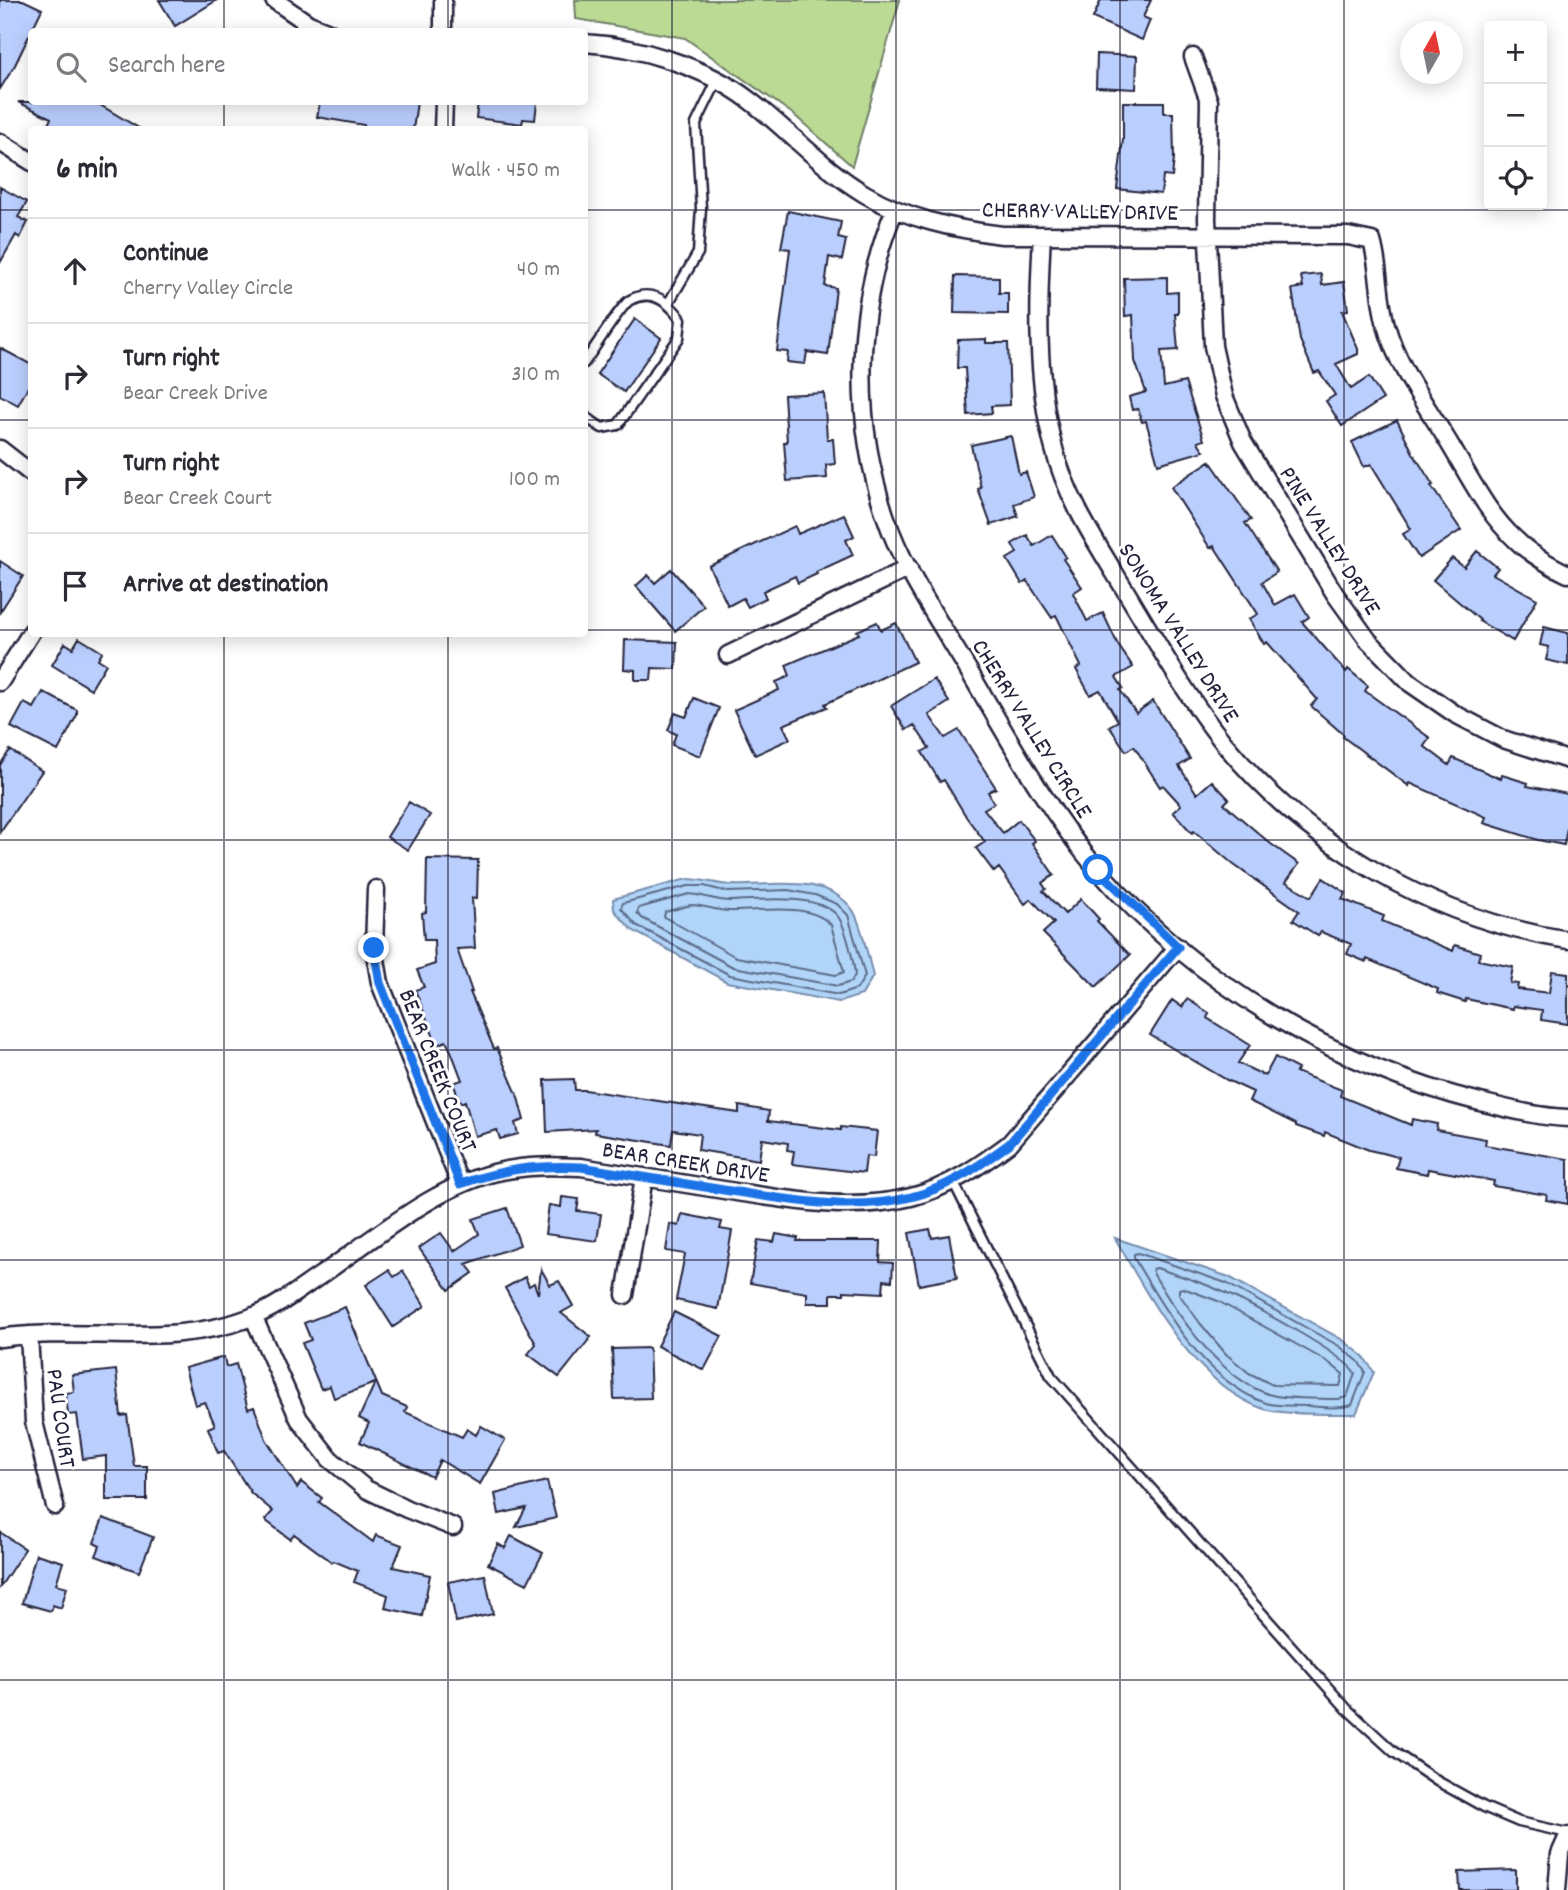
<!DOCTYPE html>
<meta charset="utf-8">
<style>
body{margin:0;font-family:Dekko,sans-serif;background:#f7f7f7;color:#2b2b33}
.controls{position:absolute;right:21px;top:21px;display:grid;overflow:hidden;border-radius:7px;box-shadow:0 4px 18px #0003}
.controls button{width:63px;height:63px;display:grid;place-items:center;padding:0;border:0;border-bottom:2px solid #e1e1e2;background:#fff;color:#2b2b33;font:35px sans-serif}
.compass{position:absolute;left:1400px;top:21px;width:63px;height:63px;border-radius:50%;background:#fff;box-shadow:0 4px 18px #0003;rotate:9deg}
.stop{position:absolute;width:21px;height:21px;margin:-16px;border:5px solid #1a73e8;border-radius:50%;background:#fff}
.stop.end{background:#1a73e8;border-color:#fff;box-shadow:0 2px 7px #0008}
.list{margin:0;padding:0;list-style:none}
h2{display:flex;justify-content:space-between;align-items:center;height:91px;margin:0;padding:0 28px;font-size:30px}
h2 small{font-size:23px;font-weight:400;color:#7c7c81}
.list li{display:grid;grid-template-columns:46px 1fr auto;gap:21px;align-items:center;box-sizing:border-box;height:105px;padding:0 28px;border-top:2px solid #e1e1e2}
.list b{display:block;font-size:26px;white-space:nowrap}
.list p{margin:0;font-size:23px;white-space:nowrap;color:#7c7c81}
.list em{font-size:23px;font-style:normal;color:#7c7c81}
.icon{flex:none;width:38px;height:38px;fill:none;stroke:currentColor;stroke-width:2;stroke-linecap:round;stroke-linejoin:round}
.map{position:relative;flex:none;width:1568px;height:1890px;overflow:hidden}
.search{position:absolute;background:#fff;box-shadow:0 4px 18px #0003;left:28px;top:28px;width:560px;height:77px;display:flex;align-items:center;gap:18px;box-sizing:border-box;padding:0 24px;border-radius:7px;color:#7c7c81;font-size:26px}
.panel{position:absolute;background:#fff;box-shadow:0 4px 18px #0003;left:28px;top:126px;width:560px;height:511px;border-radius:7px}
.map>svg:first-child{display:block}
</style>
<div class="map">
<svg width="1568" height="1890" viewBox="0 0 1568 1890">
<rect width="100%" height="100%" fill="#fff"/>
<filter id="ink" filterUnits="userSpaceOnUse"><feTurbulence type="fractalNoise" baseFrequency=".0143" numOctaves="2"/><feDisplacementMap in="SourceGraphic" scale="14" xChannelSelector="R" yChannelSelector="G"/><feConvolveMatrix kernelMatrix="1 2 1 2 8 2 1 2 1" color-interpolation-filters="sRGB"/></filter>
<g filter="url(#ink)">
<path fill="#bbda93" stroke="#6e7e67" stroke-width="2" d="M575 0H900L852 166 793 114 685 38 576 19Z"/>
<path fill="#b0d5f9" stroke="#778dad" stroke-width="2" d="M687 879C702 879 715 884 730 885 768 887 824 872 852 909 861 920 869 961 873 976L862 995 839 1002 727 982 632 930 614 910 613 899Z
M1115 1238 1229 1277 1343 1340 1363 1356 1374 1372 1356 1414C1336 1414 1281 1415 1264 1409 1195 1385 1149 1298 1115 1238Z"/>
<g fill="none" stroke-linecap="round" stroke-linejoin="round">
<path stroke="#5b6a87" stroke-width="2" d="M688 886H704L728 892 788 890 815 895 837 904 848 915 865 976 857 989 839 995 730 975 636 925 621 908 623 903Z
M689 894C703 895 717 901 731 901 758 900 822 892 839 918 846 929 854 962 855 975L851 982 838 986 733 967 642 918 637 913 639 908Z
M691 905C704 905 716 911 729 911 758 912 810 901 831 925L844 972 836 975 736 957 664 917 665 912Z
M1138 1253 1226 1283 1339 1346 1358 1361 1365 1372 1352 1405C1339 1409 1323 1407 1309 1406 1296 1405 1279 1407 1266 1403 1207 1383 1163 1309 1134 1258V1254Z
M1157 1268C1179 1276 1202 1282 1223 1292 1248 1303 1344 1354 1355 1373L1347 1397 1339 1399C1321 1398 1285 1400 1268 1394 1219 1377 1178 1316 1153 1273V1269Z
M1179 1289 1183 1288 1218 1301 1328 1362 1343 1374 1340 1386 1273 1385 1249 1373 1226 1354 1200 1323 1179 1294Z"/>
</g>
<path fill="#bbcfff" stroke="#22223b" stroke-width="2" d="M0 0H23L42 9 15 65 0 89Z
M159 0H217L175 26Z
M1101 0H1151L1143 17 1150 20 1142 40 1093 18Z
M1097 54 1137 56 1136 89 1096 87Z
M18 102H95L142 130H46L51 118Z
M320 102H417L413 130H363L364 125 317 117Z
M478 102H537L535 120 523 119 522 124 476 118Z
M1123 102H1164V113H1173L1174 158 1172 177 1163 176 1161 194 1117 189 1123 139Z
M0 187 27 202 18 217 28 222 20 238 16 235 0 263Z
M788 211 841 222 838 238 846 240 842 260 829 257 825 286 836 288 828 355 807 352 805 364 787 362 788 352 777 351 790 249 781 248Z
M1321 274 1322 285 1344 282 1348 310 1342 311 1358 349V354L1336 364 1351 389 1369 377 1383 399 1342 426 1326 401 1335 395 1319 371 1314 373 1300 340 1292 289 1303 287 1301 276Z
M955 276 999 277V293H1008V314L954 313Z
M1167 277V293L1178 292V314H1175L1178 350 1161 351 1164 387 1185 382 1204 440 1198 442 1204 451 1158 464 1146 421 1142 422 1138 409 1132 410 1129 397 1146 392 1135 361 1133 315 1125 316 1124 278Z
M635 319 661 338 624 392 597 374Z
M986 339V343H1008L1010 405 991 406 992 413 968 415 965 368H957L958 340Z
M0 348 32 365V380L18 405 0 395Z
M824 393 827 439H833L835 464 826 465 827 478 787 481 784 442H787L784 395Z
M1397 420 1413 453 1433 485 1431 486 1461 530 1419 558 1403 534 1411 529 1371 464 1364 467 1352 442Z
M1011 436 1019 474 1026 472 1034 497 1014 504 1018 516 991 525 978 489 981 488 971 445Z
M1210 461 1251 520 1245 523 1277 572 1262 582 1275 605 1295 594 1309 617 1302 622 1346 672 1348 669 1368 686 1365 691 1430 738 1424 746 1449 765 1453 758 1501 779 1502 775 1528 783 1527 786 1568 794V822L1564 845 1538 840 1484 823 1486 817 1410 783 1409 786 1343 737 1344 735 1311 706 1317 699 1267 642 1264 644 1249 619 1258 614 1214 546 1210 548 1171 487Z
M844 514 854 536 846 540 853 555 816 572 817 574 798 583 795 576 763 591 766 598 748 607 743 598 728 606 709 566 795 526 798 534Z
M1027 535 1034 546 1052 535 1066 557 1063 559 1082 587 1073 593 1087 621 1103 613 1118 645 1133 667 1116 677 1123 688 1120 690 1136 713 1153 701 1190 759 1179 766 1197 794 1212 781 1229 799 1224 804 1271 844 1299 864 1286 882 1311 897 1323 878 1346 893 1342 899 1384 916 1382 921 1453 951 1455 945 1480 953 1478 960 1513 967 1510 983 1518 984 1517 989 1549 993 1552 971 1568 973V1024L1541 1020 1542 1010 1513 1006V1009L1466 999 1465 1002 1437 993 1438 989 1367 959 1366 962 1347 954 1351 944 1321 932 1318 936 1293 920 1299 911 1234 865 1194 831 1192 833 1173 812 1181 805 1163 785 1160 787 1134 746 1126 751 1109 726 1118 721 1100 690 1090 695 1076 669 1081 666 1056 615 1052 618 1027 581 1022 584 1007 559 1017 553 1012 544Z
M1477 551 1498 568 1493 574 1537 599 1513 641 1479 621 1480 620 1433 580 1452 558 1464 567Z
M0 561 23 576 0 612Z
M671 569 704 606 675 631 636 586 648 575 655 583Z
M877 622 881 630 896 623 915 662 825 704 827 707 783 725 790 739 755 755 734 710 779 690 776 682 790 676 786 665 859 634 857 631Z
M1544 627 1568 633V665L1546 660 1549 647 1540 645Z
M79 638 102 652 98 659 106 664 91 689 52 665 65 643 73 648Z
M625 640 677 642 676 669 652 668 651 680H635V670L624 669Z
M934 679 949 702 929 715 945 738 959 730 996 788 988 792 994 803 984 809 1003 833 1019 820 1035 841 1032 843 1054 875 1042 883 1046 889 1043 891 1065 914 1081 899 1099 919 1097 921 1130 955 1096 987 1043 933 1054 923 1031 899 1025 904 999 868 994 872 976 848 985 842 967 818 944 780 940 782 922 752 929 748 914 725 906 730 891 706Z
M43 692 77 710V715L58 751 11 727 24 703 34 708Z
M694 698 719 708 700 756 672 745 676 734 668 730 675 713 686 717Z
M10 750 42 771 0 832V765Z
M409 802 430 815 408 850 387 837Z
M427 859 478 860 477 898H472L475 948 457 949 472 992H470L494 1049 497 1048 517 1094 524 1120 515 1123 518 1134 500 1139 497 1130 475 1136 465 1101 461 1103 453 1083 462 1080 451 1051 446 1041 437 1045 415 990 424 987 417 970 435 964 434 940H424L422 913 426 912Z
M1187 999 1209 1013 1207 1018 1250 1045 1238 1063 1265 1076 1275 1057 1298 1069 1296 1072 1342 1090 1340 1096 1411 1125 1412 1119 1437 1124 1436 1130 1486 1139 1485 1145 1568 1159V1204L1546 1200 1547 1195 1493 1186 1494 1181 1428 1169 1427 1174 1396 1168 1399 1157 1369 1150 1325 1132 1324 1136 1296 1126V1124L1249 1101 1253 1092 1227 1080 1150 1035 1172 1000 1182 1007Z
M574 1079 575 1090H585L739 1113V1106L769 1111 768 1121 841 1130V1127L877 1131 874 1157 866 1156 864 1173 792 1164 794 1151 787 1150 788 1143 762 1139 759 1160 698 1150 700 1134 673 1130 671 1145 595 1133 596 1129 547 1132 545 1080Z
M562 1197 579 1199 577 1211 601 1214 597 1241 545 1234 549 1205 561 1207Z
M507 1208 520 1245 466 1264 473 1273 449 1290 419 1248 441 1233 454 1251 479 1234 473 1219Z
M682 1214 722 1222 720 1229 732 1231 718 1309 676 1300 685 1254 666 1251 670 1224 679 1226Z
M930 1229 932 1238 949 1235 957 1278 919 1285 909 1233Z
M776 1234 798 1238 797 1241H881L880 1262 893 1263 892 1281 884 1280 883 1293 844 1291V1294H831V1303H807V1293L750 1283 758 1240 774 1242Z
M541 1269 550 1285 559 1281 573 1306 561 1313 591 1337 559 1377 528 1354 536 1344 505 1288 525 1277 529 1286 534 1283 538 1294Z
M389 1270 394 1277 403 1271 425 1306 393 1327 366 1285Z
M345 1307 382 1396 407 1407 405 1412 462 1437 467 1429 476 1435 481 1426 505 1440 480 1484 440 1460 432 1477 360 1442 369 1423 359 1418 375 1383 334 1398 330 1386 321 1389 302 1343 311 1340 304 1323Z
M674 1312 722 1336 704 1370 657 1346Z
M649 1348 651 1398 614 1399 612 1349Z
M224 1357 226 1367 236 1364 248 1409 254 1407 266 1439 297 1488 301 1482 322 1498 319 1502 373 1542 376 1535 402 1545 393 1567 430 1575 422 1616 385 1608 388 1595 354 1582 358 1571 334 1561 332 1562 294 1534 290 1539 265 1520 273 1511 251 1493 224 1451 218 1453 208 1428 215 1425 205 1402 195 1405 185 1368Z
M116 1370 121 1416 127 1415 134 1466H147V1500H106V1456L83 1459 77 1414 68 1415 66 1393 74 1392 72 1375Z
M547 1481 556 1518 516 1527 526 1508 499 1514 495 1494Z
M103 1518 153 1537 139 1572 96 1556 100 1546 94 1543Z
M0 1532 25 1549 0 1587Z
M511 1536 543 1553 527 1584 488 1564 498 1544 505 1548Z
M36 1554 63 1562 56 1584 67 1587 61 1608 53 1605 51 1611 22 1603Z
M485 1575 493 1614 456 1622 448 1582Z
M1516 1870V1890H1460L1459 1872Z"/>
<g fill="none" stroke-linecap="round" stroke-linejoin="round">
<g stroke="#22223b" stroke-width="13">
<path id="lane" d="M669 302 698 253 701 208 696 124 717 81
M584 363C593 351 621 305 630 300 652 288 669 302 681 319L679 338 618 425 602 428 584 416
M953 1181 1051 1376 1347 1709 1394 1752 1437 1781 1484 1807 1519 1822 1568 1833"/>
</g>
<g stroke="#22223b" stroke-width="21">
<path id="street" d="M274 0 309 24 329 32
M443 0V32
M584 43C638 46 706 67 749 100 789 130 821 168 865 194 907 219 954 229 1002 235L1348 236 1372 241C1380 269 1378 297 1386 325 1397 366 1424 402 1446 438 1466 470 1486 513 1515 539 1530 554 1549 565 1568 574
M1193 57 1209 101 1207 219 1213 346 1224 396 1243 442 1335 594 1368 640 1410 683 1455 714 1503 739 1568 760
M443 130 444 102
M0 142 32 162
M895 209C855 304 852 417 885 515 904 573 943 626 973 678 1011 743 1049 813 1098 870 1197 984 1335 1066 1480 1102 1509 1109 1538 1117 1568 1118
M1042 235C1038 304 1036 378 1053 445 1067 503 1104 554 1134 605 1162 651 1189 700 1223 742 1309 847 1434 919 1568 940
M0 449 32 474
M728 655 909 568
M0 682 32 631
M376 889 374 948 380 983 460 1184
M625 1295 644 1177
M253 1316 299 1419 330 1459 366 1489 407 1509 453 1527
M29 1335 34 1422 55 1506
M0 1338C85 1326 169 1349 252 1317 278 1307 301 1288 324 1273 376 1237 440 1183 502 1171 528 1165 554 1166 581 1167 631 1175 680 1183 730 1191 790 1200 850 1212 911 1197 948 1188 979 1166 1009 1144L1178 947
M1557 1890 1560 1854 1568 1836"/>
</g>
<use href="#lane" stroke="#fff" stroke-width="8"/>
<use href="#street" stroke="#fff" stroke-width="16"/>
</g>
</g>
<g fill="none" stroke-linecap="round" stroke-linejoin="round" filter="url(#ink)">
<path stroke="#1a73e8" stroke-width="9" d="M374 948 380 983 460 1184C505 1169 533 1165 581 1167 631 1175 680 1183 730 1191 790 1200 851 1212 911 1197 948 1188 979 1166 1009 1144L1178 947 1098 870"/>
</g>
<path fill="none" stroke="#22223b" stroke-width="2" stroke-opacity="0.55" d="M224 0V32M448 0V32M672 0V1890M896 0V1890M1120 0V1890M1344 0V1890M224 102V130M448 102V130M0 210H32M584 210H1568M0 420H32M584 420H1568M0 630H32M584 630H1568M224 634V1890M448 634V1890M0 840H1568M0 1050H1568M0 1260H1568M0 1470H1568M0 1680H1568"/>
<g text-anchor="middle" stroke-width="6" stroke-linejoin="round" paint-order="stroke">
<g font-size="24" fill="#22223b" stroke="#fff">
<text transform="translate(1080 210) rotate(1)" y="8">CHERRY VALLEY DRIVE</text>
<text transform="translate(1331 540) rotate(58)" y="8">PINE VALLEY DRIVE</text>
<text transform="translate(1180 632) rotate(58)" y="8">SONOMA VALLEY DRIVE</text>
<text transform="translate(1033 728) rotate(58)" y="8">CHERRY VALLEY CIRCLE</text>
<text transform="translate(439 1070) rotate(68)" y="8">BEAR CREEK COURT</text>
<text transform="translate(686 1161) rotate(9)" y="8">BEAR CREEK DRIVE</text>
<text transform="translate(62 1418) rotate(82)" y="8">PAU COURT</text>
</g>
</g>
</svg>
<div class="controls">
<button>+</button>
<button>−</button>
<button><svg class="icon" aria-label="locate" viewBox="0 0 24 24"><circle cx="12" cy="12" r="6"/><path d="M12 2v4M12 18v4M2 12h4M18 12h4"/></svg></button>
</div>
<svg class="compass" viewBox="-18 -18 36 36"><path d="M0-13l5 13h-10z" fill="#e53935"/><path d="M0 13l5-13h-10z" fill="#7c7c81"/></svg>
<div class="stop" style="left:1098px;top:870px"></div>
<div class="stop end" style="left:374px;top:948px"></div>
<div class="search"><svg class="icon" aria-label="search" viewBox="0 0 24 24"><circle cx="10" cy="10" r="6"/><path d="M15 15l6 6"/></svg>Search here</div>
<section class="panel">
<h2>6 min<small>Walk · 450 m</small></h2>
<ul class="list">
<li><svg class="icon" aria-label="ahead" viewBox="0 0 24 24"><path d="M12 20V5M6 11l6-6 6 6"/></svg><div><b>Continue</b><p>Cherry Valley Circle</p></div><em>40 m</em></li>
<li><svg class="icon" aria-label="right" viewBox="0 0 24 24"><path d="M7 20v-9h11M14 6l5 5-5 5"/></svg><div><b>Turn right</b><p>Bear Creek Drive</p></div><em>310 m</em></li>
<li><svg class="icon" aria-label="right" viewBox="0 0 24 24"><path d="M7 20v-9h11M14 6l5 5-5 5"/></svg><div><b>Turn right</b><p>Bear Creek Court</p></div><em>100 m</em></li>
<li><svg class="icon" aria-label="arrive" viewBox="0 0 24 24"><path d="M6 21V4h12l-3 4 3 4H6"/></svg><div><b>Arrive at destination</b></div></li>
</ul>
</section>
</div>
